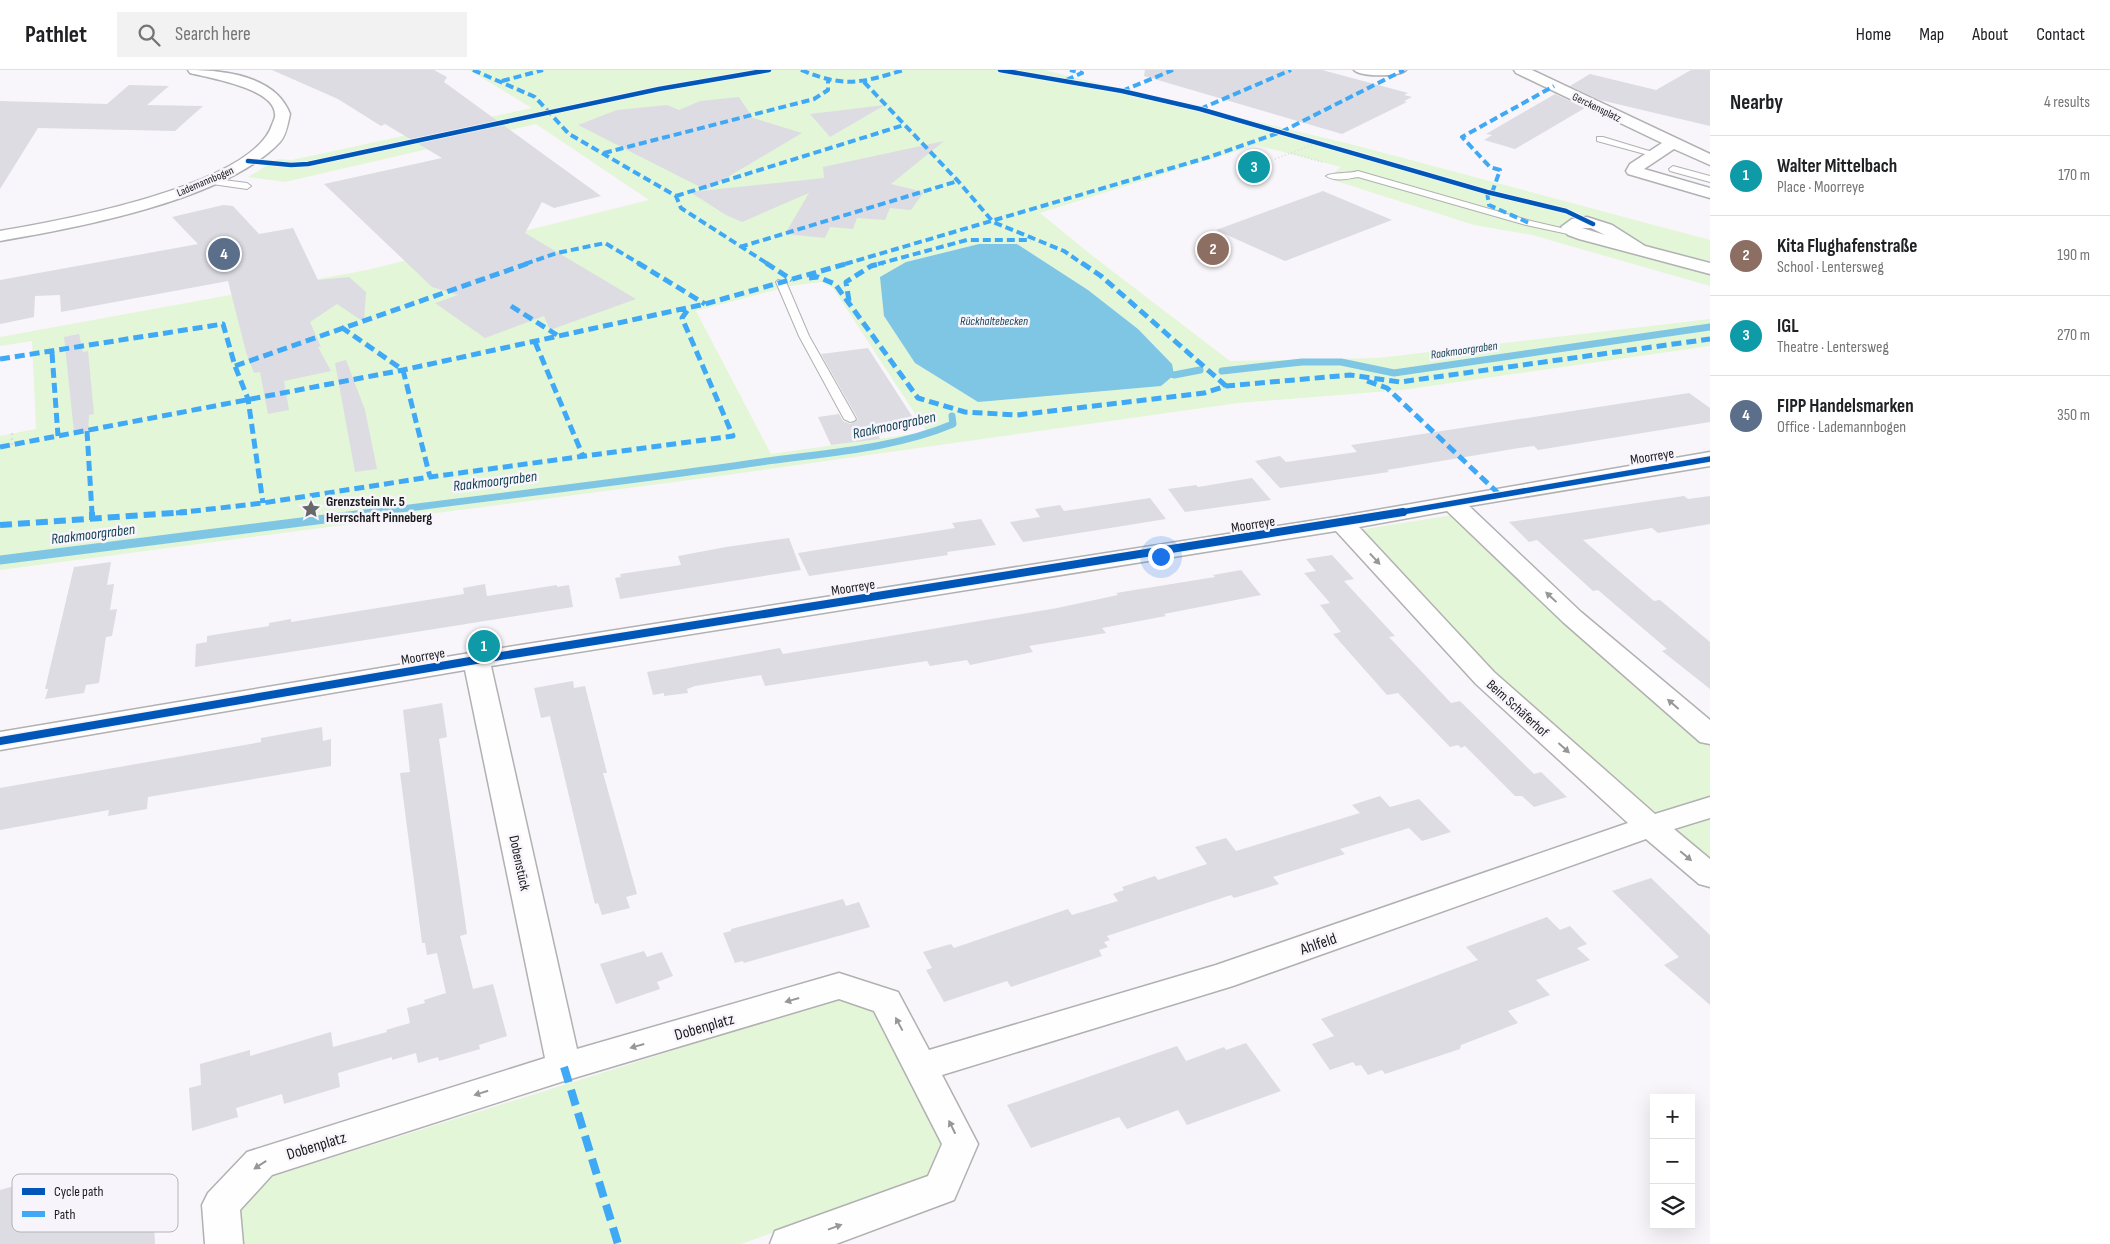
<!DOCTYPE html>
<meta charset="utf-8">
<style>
body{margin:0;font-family:"Sofia Sans Condensed",sans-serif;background:#f2f2f2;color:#202124}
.controls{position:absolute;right:15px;bottom:15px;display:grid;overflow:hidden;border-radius:0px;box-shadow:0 5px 20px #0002}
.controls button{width:45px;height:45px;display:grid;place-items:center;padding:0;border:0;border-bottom:1px solid #e0e0e0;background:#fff;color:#202124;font:25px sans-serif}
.you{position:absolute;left:1160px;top:486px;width:18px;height:18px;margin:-12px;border:4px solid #fff;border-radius:50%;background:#1a73e8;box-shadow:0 0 0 8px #1a73e833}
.badge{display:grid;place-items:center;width:32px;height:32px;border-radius:50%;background:#68676a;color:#fff;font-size:16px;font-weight:700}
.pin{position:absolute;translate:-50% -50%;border:2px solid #fff;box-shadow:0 1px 5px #0006}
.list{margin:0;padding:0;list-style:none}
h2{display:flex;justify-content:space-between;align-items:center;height:65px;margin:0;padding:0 20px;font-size:21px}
h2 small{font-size:16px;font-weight:400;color:#757577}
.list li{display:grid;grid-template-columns:32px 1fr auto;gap:15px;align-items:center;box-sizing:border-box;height:80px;padding:0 20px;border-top:1px solid #e0e0e0}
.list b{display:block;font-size:19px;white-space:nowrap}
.list p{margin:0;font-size:16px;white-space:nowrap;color:#757577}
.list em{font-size:16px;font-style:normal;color:#757577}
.icon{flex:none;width:28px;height:28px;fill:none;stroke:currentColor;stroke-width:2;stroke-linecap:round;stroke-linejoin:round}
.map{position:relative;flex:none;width:1710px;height:1174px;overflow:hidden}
header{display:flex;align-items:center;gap:30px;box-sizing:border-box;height:70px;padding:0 25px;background:#fff;border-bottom:1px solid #e0e0e0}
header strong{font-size:24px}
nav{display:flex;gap:28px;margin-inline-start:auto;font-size:18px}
.search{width:350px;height:45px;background:#f2f2f2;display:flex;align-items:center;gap:12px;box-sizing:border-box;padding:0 18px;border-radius:0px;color:#757577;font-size:19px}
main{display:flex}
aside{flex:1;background:#fff}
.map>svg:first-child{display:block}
</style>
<header>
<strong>Pathlet</strong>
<div class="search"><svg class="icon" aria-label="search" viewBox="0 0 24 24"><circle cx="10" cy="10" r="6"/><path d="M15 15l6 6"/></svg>Search here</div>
<nav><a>Home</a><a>Map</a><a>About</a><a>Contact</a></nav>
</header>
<main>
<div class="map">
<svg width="1710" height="1174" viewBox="0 0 1710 1174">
<rect width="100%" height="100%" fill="#f8f6fa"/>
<path fill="#e3f6d7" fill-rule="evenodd" d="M469 0H1044L1358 76 1710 170V216L1532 165 1474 155 1336 111 1330 106 1341 97 1256 75 1040 143 1094 187 1230 291 1378 288 1710 249V276L1402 320 1238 333 720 406 0 500V366L36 359 32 271 0 276V267L367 200 649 130 536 54 285 112 248 107 278 89 292 90 532 38ZM979 174H1017L1088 220 1138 259 1172 294 978 332 915 293 884 246 906 192ZM821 212 833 218 927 362 771 384 696 241 790 216Z
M1453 445 1710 673V795L1480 590 1358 460Z
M849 925 870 933 947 1085 938 1104 741 1174H243L238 1131 252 1113Z"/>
<path fill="#7ec6e4" d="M979 174H1017L1088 220 1138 259 1172 294 1174 305 1161 316 978 332 915 293 884 246 880 207 906 192Z"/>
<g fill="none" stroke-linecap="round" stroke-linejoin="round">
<path stroke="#7ec6e4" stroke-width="7" d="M1222 301 1302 292H1341L1394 303 1710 257
M1164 302 1174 305 1200 300
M370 443C500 426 631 411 761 392 824 383 894 379 953 354L952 346"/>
<path stroke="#7ec6e4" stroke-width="9" d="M0 490 380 442"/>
</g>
<path fill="#dddce3" d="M272 0H434L447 7 444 12 601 126 554 138 542 132 525 163 636 229 550 260 544 246 485 268 435 233 458 225 432 217 324 114 442 88 385 54 381 56 338 29Z
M1145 0H1322L1408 23 1404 25 1412 27 1404 31 1407 32 1342 64 1144 6Z
M1691 0H1710V56L1600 30 1570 16 1590 4 1656 20Z
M129 15 169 16 147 35 203 36 175 61 38 58 0 119V31L107 34Z
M1555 24 1585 38 1515 79 1484 70 1492 65 1486 64Z
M739 27 753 48 802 63 706 120 578 55 617 40 667 35 679 40 700 31Z
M885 35 830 67 810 44Z
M944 71 891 114 924 122 911 140 890 138 885 150 857 148 853 159 830 157 825 168 785 164 809 123 742 152 726 145 690 122 824 108 823 97Z
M1323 121 1392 150 1285 191 1216 160Z
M223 135 233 136 259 164 293 158 318 210 349 207 366 222 364 252 337 234 310 252 321 277H318L331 301 284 311 289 340 268 344 260 302 254 303 246 282 228 211 61 242 60 225 35 226 34 247 0 254V210L198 174 172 147Z
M79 264 83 282 88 281 94 344 89 345 88 361 74 362 64 267Z
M868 278 919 357 878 364 880 369 831 375 818 347 839 344 843 351 850 354 858 349 821 284Z
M346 290 365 340 377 399 355 402 335 293Z
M1689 323 1710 338V352L1538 380 1534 376 1519 378 1387 400 1389 402 1280 418 1255 391 1280 386 1286 392 1357 382 1351 375Z
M1252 408 1271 430 1185 442 1168 419 1196 415 1198 417Z
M1684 426 1688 429 1710 426V454L1658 463 1652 458 1583 470 1654 531 1660 530 1710 572V619L1662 581 1667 579 1598 520 1593 521 1537 470 1529 472 1509 452Z
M1150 428 1166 449 1023 472 1010 452 1040 447 1035 439 1060 435 1064 441Z
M981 449 996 475 947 482 948 485 809 506 798 483 955 458 952 453Z
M789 468 801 500 620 529 615 508 621 507 620 504 681 495 678 486 726 477Z
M1332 485 1354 509 1344 511 1395 566 1389 567 1451 633 1460 631 1534 704 1541 702 1567 727 1534 737 1522 726H1515L1465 676 1461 678 1458 675 1450 677 1398 623 1387 625 1333 564 1341 562 1320 535 1330 533 1304 503 1316 501 1306 489Z
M111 492 107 515 114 514 110 540 117 539 112 566 106 567 99 613 86 615 84 623 45 629 48 619H45L74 497Z
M1241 500 1261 525 1164 544 1166 546 1102 558 1106 563 1029 576 1033 582 970 595 967 590 930 596 927 591 765 616 761 605 695 616 687 619 688 623 664 626V623L653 625 647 602 780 578 783 584 1057 538 1118 525 1116 523 1215 507 1213 505Z
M485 514 487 526 557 515V517L569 515 573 537 195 597 196 574 207 572V566L269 556V553L291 549V552L464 524 463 518Z
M573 611 574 618 585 616 607 703H603L637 824 626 827 630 838 602 845 598 833 595 834 587 802 550 646 541 648 534 618Z
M442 633 447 667 439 669 467 864 460 866 473 919 493 914 507 966 479 975 480 979 439 991 438 987 418 993 416 983 392 990V987L338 1003 340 1017 284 1034 282 1024 236 1038 238 1047 192 1061 189 1018 201 1015 200 994 250 980V986L331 962 333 977 387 962 386 960 410 953 407 938 425 933 424 930 446 923 437 883 427 885 425 873H422L400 703 410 702 403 640Z
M322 657 323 671 331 669V696L148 727 147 739 108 746 109 740 0 760V718L261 672V668Z
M1380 726 1390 737 1419 729 1451 762 1422 771 1409 758 1340 779 1345 784 1273 807 1279 814 1234 828 1231 825 1107 866 1110 870 1104 872 1108 877 1099 880 1102 886 1011 917 1007 911 944 932 926 900 932 898 923 882 951 874 954 878 1068 839 1072 845 1118 831 1113 824 1124 820 1122 817 1155 806 1158 810 1207 794 1195 777 1226 768 1236 781 1360 743 1352 735Z
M1651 808 1710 865V935L1664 895 1679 887 1612 821Z
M843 829 846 836 859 832 870 857 744 893 743 891 735 893 723 863 731 861V859Z
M1547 847 1560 860 1570 856 1587 874 1577 878 1590 890 1536 910 1550 925 1508 941 1518 953 1461 975 1460 979 1385 1004 1382 1000 1368 1005 1361 995 1356 996 1353 992 1330 1000 1312 974 1334 966 1321 949 1478 890 1466 877Z
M644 881 647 887 662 882 673 906 657 912 660 919 616 934 600 894Z
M1246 973 1281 1021 1187 1055 1178 1040 1127 1059 1119 1047 1031 1078 1007 1035 1177 976 1186 991 1224 977 1226 980Z
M72 1109 71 1148 122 1133V1127L152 1118 155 1174H0V1120L25 1113V1123Z"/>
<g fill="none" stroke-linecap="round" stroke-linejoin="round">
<g stroke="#b1b0b2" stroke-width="2">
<path id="service" d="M1597 67H1603L1659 84 1652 86 1597 71Z
M1673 96 1710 106V112L1670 101 1669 99Z
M1358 101 1531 151 1587 164 1582 167 1526 155 1358 107C1347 109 1335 112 1326 106 1332 102 1349 104 1358 101Z
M208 108 247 113 251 116 247 119 205 113V109Z
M778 210 786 212 809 266 856 349 854 351 850 352 844 349 799 266 776 212Z"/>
</g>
<g stroke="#b1b0b2" stroke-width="3">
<path id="minor" d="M188 0C224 0 276 6 290 44 288 53 286 66 280 72 226 130 77 158 0 171V161C60 151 252 116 272 55 273 52 276 47 275 44 274 18 209 8 190 3Z
M1354 0H1406C1400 7 1360 7 1354 0Z
M1514 0H1532L1710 84V95L1674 79 1644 99 1710 118V128L1628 104 1626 101 1630 94 1662 73 1516 3Z
M1587 147 1612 155 1645 176 1710 193V204L1579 169 1568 165 1561 157 1572 149ZM1582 158H1591L1605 165Z
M1710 382V396L1469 436 1581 542 1710 650V674L1700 672 1563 552 1447 441 1359 457 1494 602 1655 744 1710 727V748L1674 759 1710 789V817L1699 814 1646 769 1233 916 942 1005 978 1074 954 1130 836 1174H770L775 1161 928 1106 942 1074 874 941 839 929 564 1011 272 1105 240 1140 243 1174H205L202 1135 208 1123 247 1082 545 988 465 600 0 680V662L476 582 1342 446ZM1336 461 1476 614 1628 753 1216 895 929 980 898 922 839 903 577 979 491 596Z"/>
</g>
<path stroke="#dededf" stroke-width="2" stroke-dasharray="1 2.5" stroke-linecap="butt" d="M1291 83 1322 92
M1275 89 1317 73"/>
<path stroke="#dededf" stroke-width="2.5" stroke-dasharray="2 3" stroke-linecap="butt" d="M12 363V375"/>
<use href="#service" fill="#fefefe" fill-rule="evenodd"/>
<use href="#minor" fill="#fefefe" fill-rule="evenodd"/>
<path stroke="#3fa9f5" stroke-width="4" stroke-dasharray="8 4" stroke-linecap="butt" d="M473 0 535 27 569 64 676 126 681 138 768 194
M801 0C845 18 860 13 904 0
M1066 10 1082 3 1070 0
M502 11 543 0
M864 12 958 111 993 152 1064 181 1083 194
M1122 21 1173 0
M1200 39 1291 0
M604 83 814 29 828 20V11
M1487 122 1489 135 1529 153
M1492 123 1500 100 1490 97 1462 67 1554 16
M676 126 904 55
M740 177 958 111
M525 194 557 183 605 173 640 194
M845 194 1209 87 1281 62 1404 0
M878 194 967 170H1031"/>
<path stroke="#3fa9f5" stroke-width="5" stroke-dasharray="10 5" stroke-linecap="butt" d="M638 193 705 234
M766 193 792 210
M1082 193 1101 206 1226 316
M809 208 818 207 835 214 918 328 965 342 1017 345 1204 323 1226 316 1350 305 1400 312 1710 269
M849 231 846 212 871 196 883 193
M511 236 557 265
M341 257 403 300 430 407
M535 272 583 386
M52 283 58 366
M0 289 223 254 235 296 248 329 263 433
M235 296 529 193
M1367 311 1387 318 1499 424
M87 361 92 443
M0 377 403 300 705 234 849 193
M176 443 263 433 430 407 733 366 682 248 689 238"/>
<path stroke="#3fa9f5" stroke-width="6" stroke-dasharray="12 6" stroke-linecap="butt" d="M92 442V450
M0 455 187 442"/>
<path stroke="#3fa9f5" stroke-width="8" stroke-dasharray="16 8" stroke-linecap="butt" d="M564 997 618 1174"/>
<g stroke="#f7f5fb" stroke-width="6">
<path id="cycleway-far2" d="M1000 0 1122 21 1200 39 1487 122 1566 141 1593 154
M248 91 291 95 308 94 659 19 769 0"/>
</g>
<g stroke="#f7f5fb" stroke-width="8">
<path id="cycleway-far1" d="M1396 443 1710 389"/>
</g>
<g stroke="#f7f5fb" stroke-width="11">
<path id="cycleway" d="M0 671 476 590 1403 442"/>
</g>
<use href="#cycleway-far2" stroke="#0057b8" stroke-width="4.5"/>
<use href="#cycleway-far1" stroke="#0057b8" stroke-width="5.5"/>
<use href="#cycleway" stroke="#0057b8" stroke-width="8"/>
</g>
<defs><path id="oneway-solid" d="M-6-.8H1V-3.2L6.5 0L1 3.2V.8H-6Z" transform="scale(1.25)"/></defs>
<g fill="#989798">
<use href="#oneway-solid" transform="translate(1375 489) rotate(47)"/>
<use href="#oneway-solid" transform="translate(1551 527) rotate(-137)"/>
<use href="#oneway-solid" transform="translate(1673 634) rotate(-139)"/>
<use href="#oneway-solid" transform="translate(1564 678) rotate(42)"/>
<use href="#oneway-solid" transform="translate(1686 786) rotate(40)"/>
<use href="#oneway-solid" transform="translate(792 930) rotate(164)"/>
<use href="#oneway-solid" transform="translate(899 954) rotate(-118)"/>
<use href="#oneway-solid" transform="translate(637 976) rotate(164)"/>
<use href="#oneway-solid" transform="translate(481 1023) rotate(163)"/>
<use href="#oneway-solid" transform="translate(952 1057) rotate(-116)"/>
<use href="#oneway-solid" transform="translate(260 1095) rotate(147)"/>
<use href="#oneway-solid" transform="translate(835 1157) rotate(-20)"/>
</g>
<defs>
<g id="sight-bare" transform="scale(1.5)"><path d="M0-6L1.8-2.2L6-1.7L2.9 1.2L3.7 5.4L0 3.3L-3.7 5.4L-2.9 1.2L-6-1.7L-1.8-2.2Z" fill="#68676a" stroke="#f7f5fb" stroke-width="2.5" paint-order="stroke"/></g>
</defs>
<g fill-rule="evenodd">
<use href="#sight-bare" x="311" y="439"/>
</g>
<g text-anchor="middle" stroke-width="5" stroke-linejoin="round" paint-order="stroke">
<g font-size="11" fill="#1b1a1c" stroke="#f7f5fb">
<text transform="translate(1597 37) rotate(26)" y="4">Gerckensplatz</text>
<text transform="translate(205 111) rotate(-23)" y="4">Lademannbogen</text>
</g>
<g font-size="12" font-style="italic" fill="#123f51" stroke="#f7f5fb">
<text x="994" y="255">Rückhaltebecken</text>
<text transform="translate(1464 280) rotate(-8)" y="4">Raakmoorgraben</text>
</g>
<g font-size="14" fill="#1b1a1c" stroke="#f7f5fb">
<text transform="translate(1652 386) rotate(-9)" y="5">Moorreye</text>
<text transform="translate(1253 454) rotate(-9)" y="5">Moorreye</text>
<text transform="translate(853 517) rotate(-9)" y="5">Moorreye</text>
<text transform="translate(423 586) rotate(-10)" y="5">Moorreye</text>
<text transform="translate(1518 638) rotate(42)" y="5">Beim Schäferhof</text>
<text transform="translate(520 793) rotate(78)" y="5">Dobenstück</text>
</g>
<g font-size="14" font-weight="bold" fill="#1b1a1c" stroke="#f7f5fb" text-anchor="start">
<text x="326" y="436">Grenzstein Nr. 5<tspan x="326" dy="16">Herrschaft Pinneberg</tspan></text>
</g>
<g font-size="15" font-style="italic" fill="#123f51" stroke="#f7f5fb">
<text transform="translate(894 355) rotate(-12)" y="5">Raakmoorgraben</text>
<text transform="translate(495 411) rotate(-7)" y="5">Raakmoorgraben</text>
<text transform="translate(93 464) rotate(-7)" y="5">Raakmoorgraben</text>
</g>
<g font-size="16" fill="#1b1a1c" stroke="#f7f5fb">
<text transform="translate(1318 873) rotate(-19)" y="6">Ahlfeld</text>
<text transform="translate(704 956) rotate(-16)" y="6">Dobenplatz</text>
<text transform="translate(316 1075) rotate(-17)" y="6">Dobenplatz</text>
</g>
</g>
<rect x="12" y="1104" width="166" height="58" rx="8" fill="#f7f5fb" stroke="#b5b3b8" stroke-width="1"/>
<rect x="22" y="1118" width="23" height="7" fill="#0057b8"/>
<rect x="22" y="1141" width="23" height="6" fill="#3fa9f5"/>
<g font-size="14" fill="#1b1a1c">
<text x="54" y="1126">Cycle path</text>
<text x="54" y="1149">Path</text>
</g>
</svg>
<div class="controls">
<button>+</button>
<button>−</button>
<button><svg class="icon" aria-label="layers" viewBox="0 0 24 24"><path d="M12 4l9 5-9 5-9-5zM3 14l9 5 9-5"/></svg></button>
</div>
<div class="you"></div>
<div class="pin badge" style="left:484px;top:576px;background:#0f9aa8">1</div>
<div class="pin badge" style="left:1213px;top:179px;background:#8d6e63">2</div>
<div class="pin badge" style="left:1254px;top:97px;background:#0f9aa8">3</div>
<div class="pin badge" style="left:224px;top:184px;background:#5c6f8a">4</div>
</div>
<aside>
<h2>Nearby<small>4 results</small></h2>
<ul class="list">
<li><span class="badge" style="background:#0f9aa8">1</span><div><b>Walter Mittelbach</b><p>Place · Moorreye</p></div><em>170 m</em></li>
<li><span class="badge" style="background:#8d6e63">2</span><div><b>Kita Flughafenstraße</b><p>School · Lentersweg</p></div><em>190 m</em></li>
<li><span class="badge" style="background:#0f9aa8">3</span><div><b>IGL</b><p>Theatre · Lentersweg</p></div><em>270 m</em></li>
<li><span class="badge" style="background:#5c6f8a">4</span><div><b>FIPP Handelsmarken</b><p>Office · Lademannbogen</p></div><em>350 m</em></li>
</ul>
</aside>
</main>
